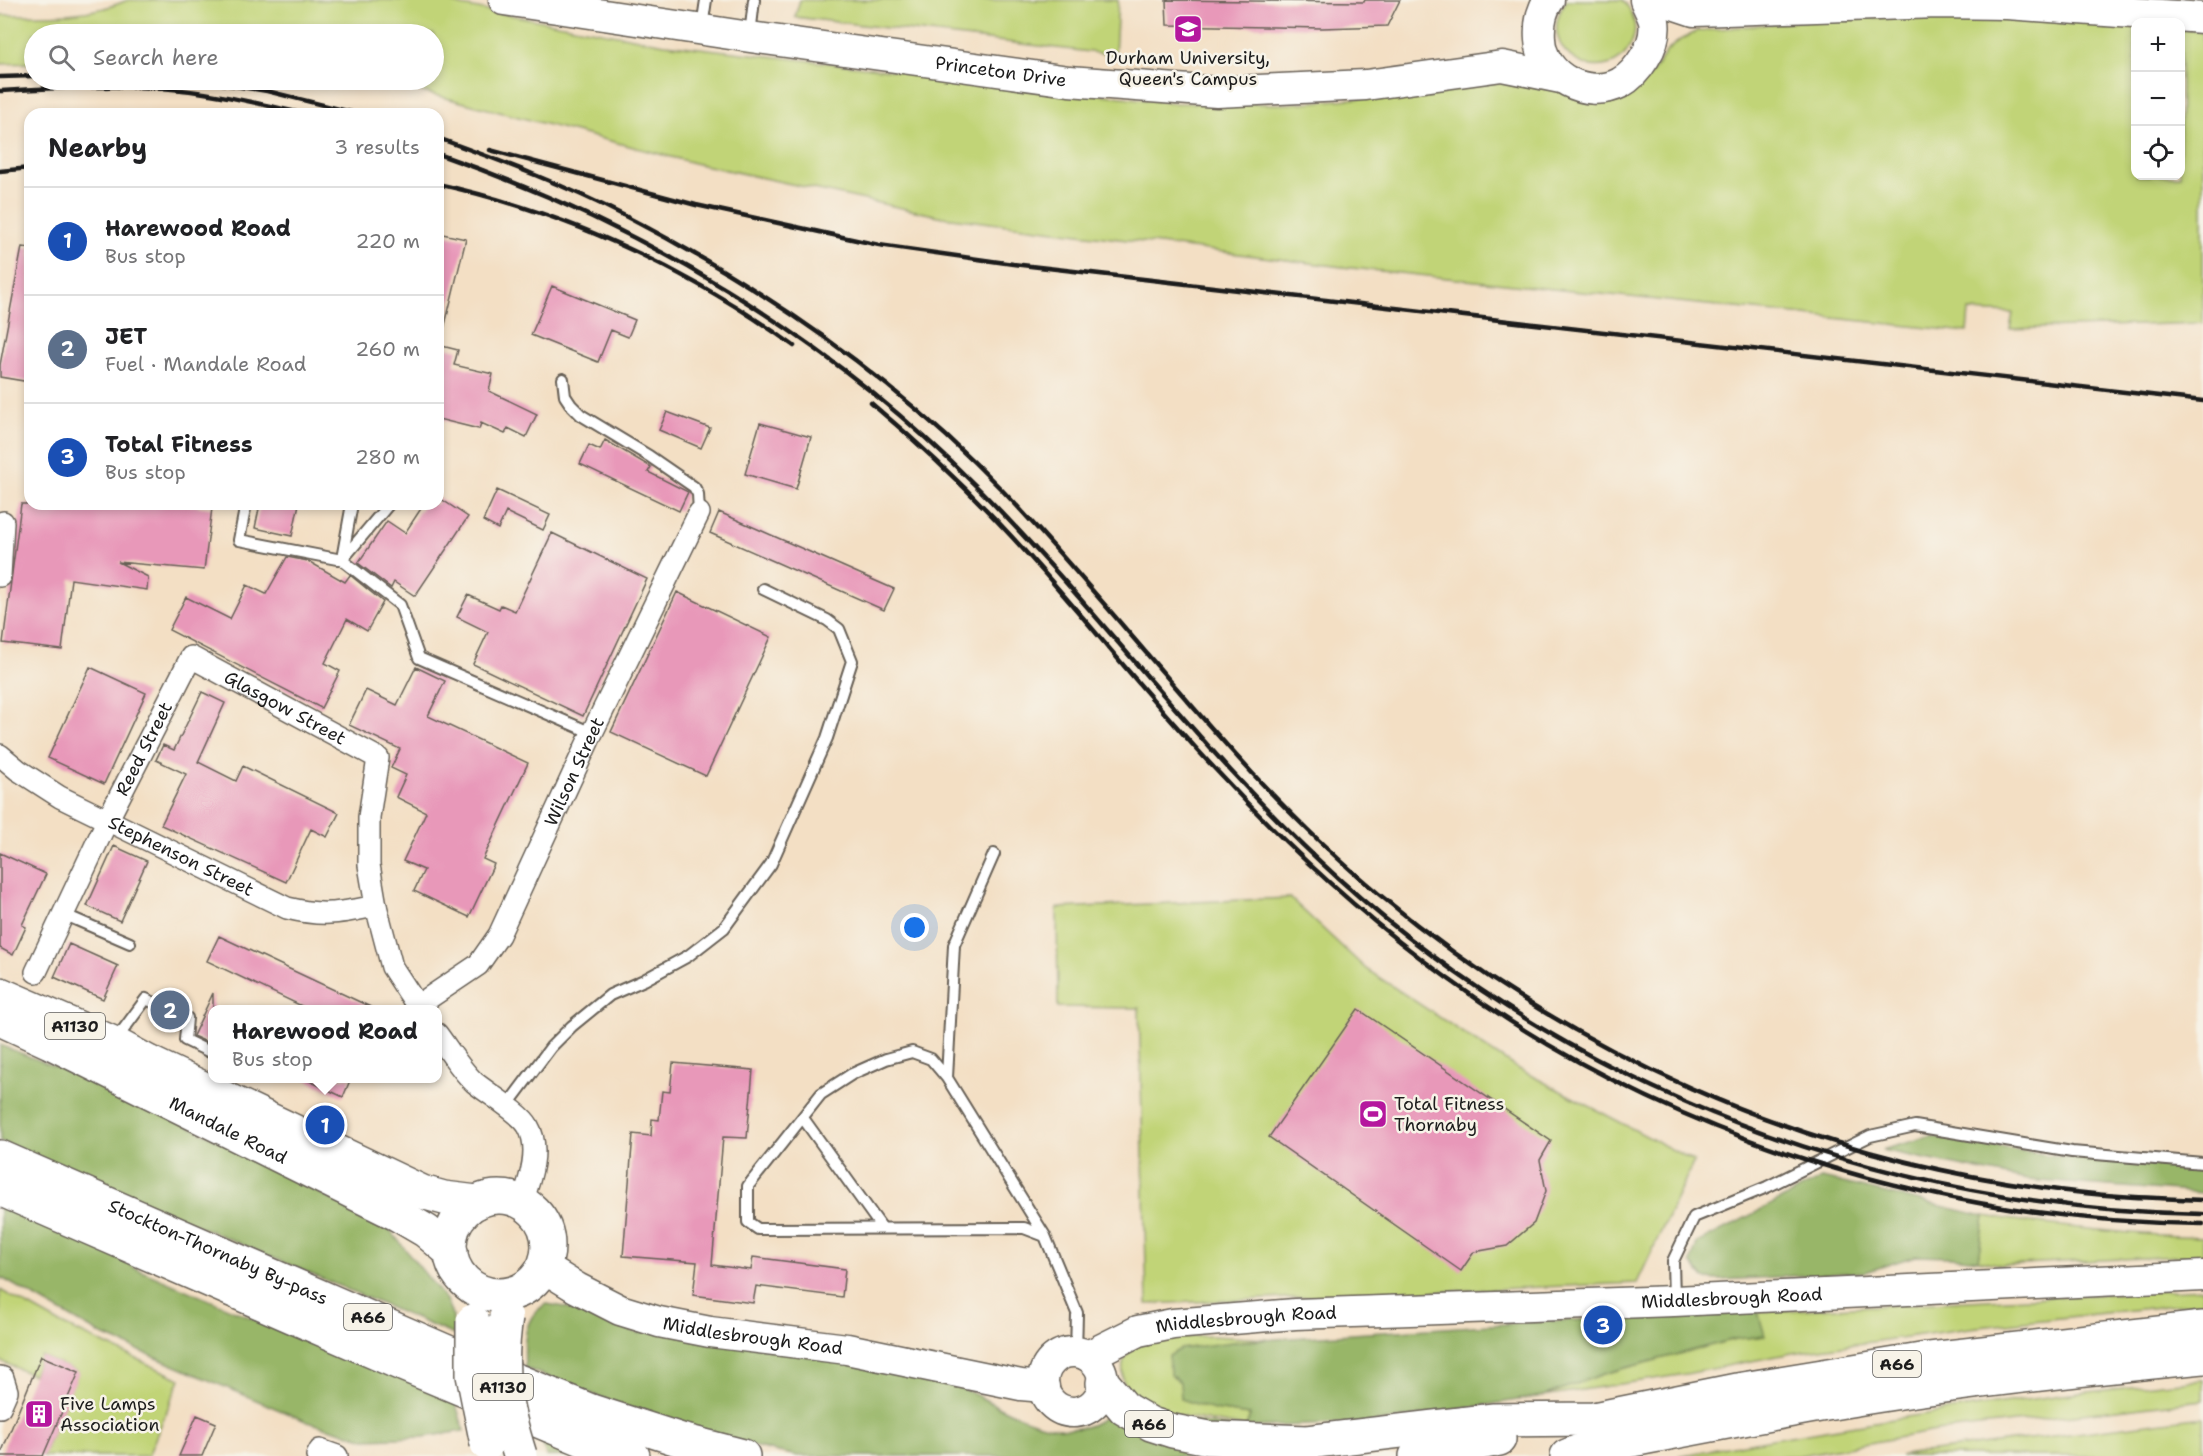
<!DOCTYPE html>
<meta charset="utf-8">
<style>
body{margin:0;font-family:"Shantell Sans",sans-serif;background:#f2f2f2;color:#202124}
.controls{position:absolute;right:18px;top:18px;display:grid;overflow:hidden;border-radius:12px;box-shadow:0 3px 9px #0003}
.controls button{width:54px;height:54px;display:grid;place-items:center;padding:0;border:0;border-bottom:2px solid #e0e0e0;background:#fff;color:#202124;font:30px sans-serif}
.you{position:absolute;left:915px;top:928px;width:21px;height:21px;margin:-15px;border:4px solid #fff;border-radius:50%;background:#1a73e8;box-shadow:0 0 0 9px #1a73e833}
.badge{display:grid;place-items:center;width:39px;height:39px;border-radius:50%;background:#b5179e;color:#fff;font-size:20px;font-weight:700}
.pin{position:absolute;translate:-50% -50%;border:3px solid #fff;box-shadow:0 2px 6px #0006}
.popup{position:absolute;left:208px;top:1005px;width:234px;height:78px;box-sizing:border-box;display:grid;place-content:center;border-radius:12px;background:#fff;filter:drop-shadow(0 2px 4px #0005);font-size:20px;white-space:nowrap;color:#757577}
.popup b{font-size:22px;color:#202124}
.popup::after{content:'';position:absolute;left:50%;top:100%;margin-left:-12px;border:12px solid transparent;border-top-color:#fff}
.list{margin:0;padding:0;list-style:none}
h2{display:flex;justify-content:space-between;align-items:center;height:78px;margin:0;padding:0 24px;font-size:26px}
h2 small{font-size:20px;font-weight:400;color:#757577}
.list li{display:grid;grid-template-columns:39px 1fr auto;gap:18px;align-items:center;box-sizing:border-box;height:108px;padding:0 24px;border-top:2px solid #e0e0e0}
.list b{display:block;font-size:22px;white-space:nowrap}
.list p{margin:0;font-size:20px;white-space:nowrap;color:#757577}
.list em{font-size:20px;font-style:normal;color:#757577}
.icon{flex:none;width:33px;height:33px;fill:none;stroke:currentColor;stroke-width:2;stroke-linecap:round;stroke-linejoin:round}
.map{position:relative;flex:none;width:2203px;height:1456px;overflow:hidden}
.search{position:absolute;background:#fff;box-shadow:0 3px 9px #0003;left:24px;top:24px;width:420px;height:66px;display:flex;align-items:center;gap:15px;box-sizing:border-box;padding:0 21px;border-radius:33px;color:#757577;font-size:22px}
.panel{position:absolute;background:#fff;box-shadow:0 3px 9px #0003;left:24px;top:108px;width:420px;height:402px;border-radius:18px}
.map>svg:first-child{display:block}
</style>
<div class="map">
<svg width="2203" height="1456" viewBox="0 0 2203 1456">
<rect width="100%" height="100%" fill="#f7f3e8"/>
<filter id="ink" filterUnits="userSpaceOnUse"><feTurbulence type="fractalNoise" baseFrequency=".0167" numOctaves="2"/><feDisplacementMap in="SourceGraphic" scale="12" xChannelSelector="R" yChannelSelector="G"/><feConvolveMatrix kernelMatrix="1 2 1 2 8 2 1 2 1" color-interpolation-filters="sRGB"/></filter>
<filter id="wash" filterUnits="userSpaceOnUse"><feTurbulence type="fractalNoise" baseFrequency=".008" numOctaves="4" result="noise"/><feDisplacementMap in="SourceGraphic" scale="24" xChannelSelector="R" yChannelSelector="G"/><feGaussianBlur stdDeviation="1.35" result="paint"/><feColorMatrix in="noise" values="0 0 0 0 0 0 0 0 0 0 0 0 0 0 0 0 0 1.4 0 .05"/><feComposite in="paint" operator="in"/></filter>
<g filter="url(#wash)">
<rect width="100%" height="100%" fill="#f3dfc4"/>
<path fill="#c1d477" stroke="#6e784a" stroke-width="1.5" d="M128 0H444L462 6 665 44 1175 103 1286 104 1389 96 1467 85 1506 82 1650 76 1666 52 1680 40 1698 31 1811 20 1978 14 2135 24 2136 176H2180L2181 29 2203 32V323L2010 329 2013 313 1969 311 1967 332 1342 267 943 217 694 163 408 88 360 80H434V34H34V63L0 64V15C44 15 86 18 128 0Z
M800 0H1118L1115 55 795 17Z
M1567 0H1623C1632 11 1638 24 1633 39 1613 97 1527 53 1567 0Z
M1290 898 1366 969 1515 1067 1694 1161 1637 1283 1147 1304 1139 1008 1058 1007 1057 908Z
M1984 1216C2057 1226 2129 1235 2203 1237V1255L2001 1265 1978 1260Z
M2203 1289V1302L1970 1328 1792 1353 1686 1374 1543 1396 1603 1374 1735 1339 1764 1336 1758 1312Z
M0 1290 59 1323 180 1379 148 1456H43L78 1372 41 1356 33 1375 0 1361Z
M1213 1336 1267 1339 1232 1342 1180 1382 1214 1410 1250 1415 1246 1427 1153 1411C1141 1406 1123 1391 1123 1377 1123 1373 1122 1367 1123 1363 1132 1333 1188 1337 1213 1336Z
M2203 1380V1400L1936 1431 1796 1456H1678C1852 1424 2026 1396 2203 1380Z
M2203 1417V1456H1900L1909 1454Z"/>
<path fill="#98b668" stroke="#5a6942" stroke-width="1.5" d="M0 1045 97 1083 218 1140 390 1230 446 1300 453 1317 454 1335 0 1141Z
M1931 1136 2055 1156 2203 1168V1193L2027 1180 1882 1150Z
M1822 1178 1984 1216 1978 1260 1952 1257 1915 1256 1866 1272 1721 1280 1705 1279 1691 1263 1697 1243Z
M0 1201 126 1255 132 1267 310 1343H325L455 1401 464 1431 423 1437 366 1439 308 1422 100 1334 0 1277Z
M547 1304 565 1307 640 1334 642 1325 941 1381C954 1386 968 1390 980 1397 1009 1413 1064 1442 1097 1422 1102 1419 1107 1414 1111 1410L1364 1446V1454L1354 1456H798C703 1438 614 1403 525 1368 524 1344 522 1316 547 1304Z
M1758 1312 1765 1336 1735 1339 1603 1374 1543 1396 1372 1423 1246 1427 1250 1415 1214 1410 1181 1399 1180 1382 1170 1375 1169 1356 1180 1349 1232 1342 1550 1321Z
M541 1437 598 1456H546Z"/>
<g id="blocks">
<path fill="#e898b9" d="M1166 0 1364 2 1365 0H1400L1387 26 1322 28 1167 25Z
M438 233 466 239 444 329 438 328Z
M22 247 30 248V382L0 377V365Z
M552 286 635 320 628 337 611 330 598 362 531 335Z
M438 345 458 350 454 365 493 374 489 391 537 414 526 437 508 428 505 434 481 423 479 429 438 419Z
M667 412 710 428 701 448 659 430Z
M760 423 811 437 796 489 745 474Z
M605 440 651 467 648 472 688 492 679 511 580 464 589 445 600 450Z
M497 490 550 515 543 530 506 512 498 529 483 521Z
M438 497 468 517 415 596 394 582 391 588 358 563 387 521 405 533 424 504H438Z
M21 504H182L212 508 204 570 118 562 148 577 147 590 71 579 62 650 3 643Z
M260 504H299L292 536 255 528Z
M719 512 894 589 884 610 710 533Z
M552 533 647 579 583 716 473 664 488 632 457 617 468 595 499 609 501 605 515 611Z
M287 557 308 561 345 582 350 575 383 602 367 631 347 619 325 663 340 671 321 708 169 630 186 597 230 619 247 585 266 594Z
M677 592 771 637 706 776 611 732Z
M90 667 146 693 104 784 48 758Z
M416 667 445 681 428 716 528 763 483 859 494 864 469 917 414 891 424 870 403 861 426 812 396 797 406 775 391 768 400 749 349 725 366 690 397 705Z
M202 692 225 703 198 762 236 781 243 766 339 813 327 837 311 829 286 882 161 825 186 774 156 760 163 745 174 750Z
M114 846 147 861 120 921 87 906Z
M0 853 46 874 22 925 26 927 13 955 0 948Z
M219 936 377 1010H310L207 961Z
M69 944 118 966 103 999 54 977Z
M213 993V1045L193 1036Z
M1358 1009 1551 1141 1540 1160 1546 1191 1534 1223 1507 1246 1474 1252 1461 1271 1269 1137Z
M673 1063 753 1070 747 1138 723 1137 712 1265 751 1270 753 1257 845 1269 842 1297 756 1286 753 1303 693 1295 697 1262 623 1256 633 1134 651 1136 652 1119 659 1120 662 1091 670 1092Z
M303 1078H351L343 1097Z
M41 1356 79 1372 43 1456H0Z
M197 1415 216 1423 202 1456H179Z"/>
</g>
</g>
<g filter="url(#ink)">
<use href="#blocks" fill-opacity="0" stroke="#676057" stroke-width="1.5"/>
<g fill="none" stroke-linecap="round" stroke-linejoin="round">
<g stroke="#676057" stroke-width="14">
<path id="lane" d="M702 27 706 0
M750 35 754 0
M563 379 565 396 571 405 581 415 649 456 694 487 698 494 699 513
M246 504 239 540 342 560 400 605 419 658 592 733
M342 559 352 504
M342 560 389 504
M63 914 130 943
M115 1041 146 999 187 1018 185 1040 212 1053
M947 1078 954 945 994 854
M506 1107 551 1047 572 1026 610 995 644 980 688 956 724 928 771 864 827 738 852 661 839 629 827 620 763 589
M803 1118 882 1228
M1045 1236 947 1078 931 1059 912 1052 886 1059 852 1074 821 1094 748 1186V1222L758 1229 1024 1228 1045 1236 1077 1313 1076 1353
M1674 1299 1673 1261 1694 1217 1767 1187 1870 1136 1915 1126 2072 1152 2203 1163"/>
</g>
<g stroke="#676057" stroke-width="24">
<g id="street">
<path d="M0 576 3 522"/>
<path id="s1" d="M0 755 18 770 60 797 287 908C324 917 340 913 376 906"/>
<path id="s2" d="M36 972 108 819 191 657 378 758 369 817V865L376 906 392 967 420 1010"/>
<path id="s3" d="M417 1006 478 965 499 935 592 733 699 513"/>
<path d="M437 1034C449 1050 460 1069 474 1082 487 1093 521 1113 528 1126 541 1148 530 1180 522 1202"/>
<path d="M0 1377 3 1378 7 1391 0 1407"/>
<path d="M317 1456 320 1450 337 1456"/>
</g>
</g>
<g stroke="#676057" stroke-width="33">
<g id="secondary">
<path id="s4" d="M504 0 750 37 1069 81 1217 92 1366 85 1502 66 1561 78"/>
<path d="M1549 0C1540 12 1539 25 1540 39 1542 77 1587 100 1620 83 1631 77 1639 67 1645 57 1652 46 1656 34 1654 21 1652 14 1648 7 1645 0"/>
<path d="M1661 0 1694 11 1938 3 2007 4 2203 18"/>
<path id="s5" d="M543 1267 577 1288 620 1310 659 1322 710 1332 847 1349 1021 1385 1044 1387"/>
<circle cx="1073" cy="1382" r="30"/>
<path id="s6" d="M1088 1356 1138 1331 1173 1324 1295 1314 1674 1301 2203 1276"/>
</g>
</g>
<g stroke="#676057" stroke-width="36">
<g id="primary">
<path d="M0 994 113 1043 148 1062 422 1192 444 1198 477 1202"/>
<path id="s7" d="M0 1019 50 1042 397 1214 426 1231 451 1252"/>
<circle cx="499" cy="1246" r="49"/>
</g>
</g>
<g stroke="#676057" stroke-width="36">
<g id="highway">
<path id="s8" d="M0 1157 445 1351 591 1411 681 1440 743 1456"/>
<path d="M0 1189 395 1361 582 1439 633 1456"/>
<path d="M1103 1383 1125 1409 1151 1424 1173 1431 1209 1438 1307 1442 1494 1420 1594 1419 1737 1390 1921 1360 2203 1328"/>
<path d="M1416 1456 1499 1439"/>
<path d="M1567 1456 1585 1449C1697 1428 1809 1405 1922 1389 2015 1376 2109 1366 2203 1357"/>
</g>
</g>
<use href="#lane" stroke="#fff" stroke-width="10"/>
<use href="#street" stroke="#fff" stroke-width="21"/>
<use href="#secondary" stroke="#fff" stroke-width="30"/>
<use href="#primary" stroke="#fff" stroke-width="33"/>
<use href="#highway" stroke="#fff" stroke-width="33"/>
<path stroke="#1c1c1c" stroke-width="4.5" d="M0 77 34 76
M198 80 267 91 359 114
M0 91C54 88 107 85 161 88 208 91 260 104 306 114
M438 138C501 161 565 185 625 216 763 287 894 378 1002 490 1130 624 1237 777 1380 895 1569 1053 1800 1155 2044 1188 2097 1196 2150 1198 2203 1200
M490 150 696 205 879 245 1013 264 2203 401
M438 154C640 224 826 335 977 487 1102 613 1206 759 1338 878 1574 1092 1886 1208 2203 1214
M0 171 30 168
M438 184C567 213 688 269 794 346
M871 403C921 445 969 490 1013 538 1083 614 1146 696 1217 771 1287 847 1363 917 1447 978 1663 1136 1936 1222 2203 1224"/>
<g stroke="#676057" stroke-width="36" stroke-linecap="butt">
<path id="primary-bridge" d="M506 1317C498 1370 504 1405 520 1455
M473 1321V1375L487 1444"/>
</g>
<use href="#primary-bridge" stroke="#fff" stroke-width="33"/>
</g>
</g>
<defs>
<g id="university-square" transform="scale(1.5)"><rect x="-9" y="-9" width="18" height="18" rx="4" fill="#b5179e" stroke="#f7f3e8"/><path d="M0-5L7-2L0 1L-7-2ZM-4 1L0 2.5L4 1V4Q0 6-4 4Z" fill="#fff"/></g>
<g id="stadium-square" transform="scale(1.5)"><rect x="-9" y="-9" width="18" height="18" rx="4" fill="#b5179e" stroke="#f7f3e8"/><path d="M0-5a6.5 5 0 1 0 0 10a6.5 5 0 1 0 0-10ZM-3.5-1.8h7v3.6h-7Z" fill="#fff"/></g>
<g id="building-square" transform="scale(1.5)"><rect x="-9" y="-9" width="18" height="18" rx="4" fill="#b5179e" stroke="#f7f3e8"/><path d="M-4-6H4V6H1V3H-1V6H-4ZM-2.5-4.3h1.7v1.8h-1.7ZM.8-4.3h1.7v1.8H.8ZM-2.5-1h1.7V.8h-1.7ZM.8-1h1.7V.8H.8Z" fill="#fff"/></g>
</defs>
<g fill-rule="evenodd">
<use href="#university-square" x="1188" y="29"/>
<use href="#stadium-square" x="1373" y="1114"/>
<use href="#building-square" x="39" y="1414"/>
</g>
<g text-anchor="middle" stroke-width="5" stroke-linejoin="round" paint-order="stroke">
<g fill="#f7f3e8" stroke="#5e5c59" stroke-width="1.5">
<rect x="45" y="1013" width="60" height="26" rx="4.5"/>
<rect x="344" y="1304" width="48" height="26" rx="4.5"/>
<rect x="1873" y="1351" width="48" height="26" rx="4.5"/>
<rect x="473" y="1374" width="60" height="26" rx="4.5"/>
<rect x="1125" y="1411" width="48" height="26" rx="4.5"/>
</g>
<g font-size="16" font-weight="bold" fill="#1c1c1c">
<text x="75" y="1032">A1130</text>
<text x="368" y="1323">A66</text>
<text x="1897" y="1370">A66</text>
<text x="503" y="1393">A1130</text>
<text x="1149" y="1430">A66</text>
</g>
<g font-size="18" fill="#1c1c1c" stroke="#f7f3e8" text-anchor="start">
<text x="1188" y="64" text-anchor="middle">Durham University,<tspan x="1188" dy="21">Queen's Campus</tspan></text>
<text x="1394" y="1110">Total Fitness<tspan x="1394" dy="21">Thornaby</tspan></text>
<text x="60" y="1410">Five Lamps<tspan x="60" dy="21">Association</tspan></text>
</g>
<g font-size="18" fill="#1c1c1c" stroke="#f7f3e8">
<text dy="6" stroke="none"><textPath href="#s4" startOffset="502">Princeton Drive</textPath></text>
<text dy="6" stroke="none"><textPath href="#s2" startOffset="458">Glasgow Street</textPath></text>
<text dy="6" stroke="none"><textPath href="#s2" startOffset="248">Reed Street</textPath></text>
<text dy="6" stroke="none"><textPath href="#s3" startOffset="290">Wilson Street</textPath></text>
<text dy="6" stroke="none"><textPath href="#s1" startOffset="208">Stephenson Street</textPath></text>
<text dy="6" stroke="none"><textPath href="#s7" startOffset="254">Mandale Road</textPath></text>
<text dy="6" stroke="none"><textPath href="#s8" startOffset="238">Stockton-Thornaby By-pass</textPath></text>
<text dy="6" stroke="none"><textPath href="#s6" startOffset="651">Middlesbrough Road</textPath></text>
<text dy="6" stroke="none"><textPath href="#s6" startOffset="165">Middlesbrough Road</textPath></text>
<text dy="6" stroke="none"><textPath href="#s5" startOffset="224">Middlesbrough Road</textPath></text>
</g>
</g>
</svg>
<div class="controls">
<button>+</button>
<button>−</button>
<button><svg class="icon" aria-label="locate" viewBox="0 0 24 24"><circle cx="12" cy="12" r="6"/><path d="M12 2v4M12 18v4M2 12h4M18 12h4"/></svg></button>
</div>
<div class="you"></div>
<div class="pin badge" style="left:325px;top:1125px;background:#1a4fb4">1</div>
<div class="popup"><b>Harewood Road</b>Bus stop</div>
<div class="pin badge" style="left:170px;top:1010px;background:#5c6f8a">2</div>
<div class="pin badge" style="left:1603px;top:1325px;background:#1a4fb4">3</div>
<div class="search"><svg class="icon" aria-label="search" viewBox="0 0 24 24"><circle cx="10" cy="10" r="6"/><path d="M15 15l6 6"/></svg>Search here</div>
<section class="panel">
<h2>Nearby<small>3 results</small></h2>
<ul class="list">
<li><span class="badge" style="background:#1a4fb4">1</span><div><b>Harewood Road</b><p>Bus stop</p></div><em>220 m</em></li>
<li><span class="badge" style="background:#5c6f8a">2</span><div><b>JET</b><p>Fuel · Mandale Road</p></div><em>260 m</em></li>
<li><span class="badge" style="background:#1a4fb4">3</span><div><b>Total Fitness</b><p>Bus stop</p></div><em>280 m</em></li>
</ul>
</section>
</div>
